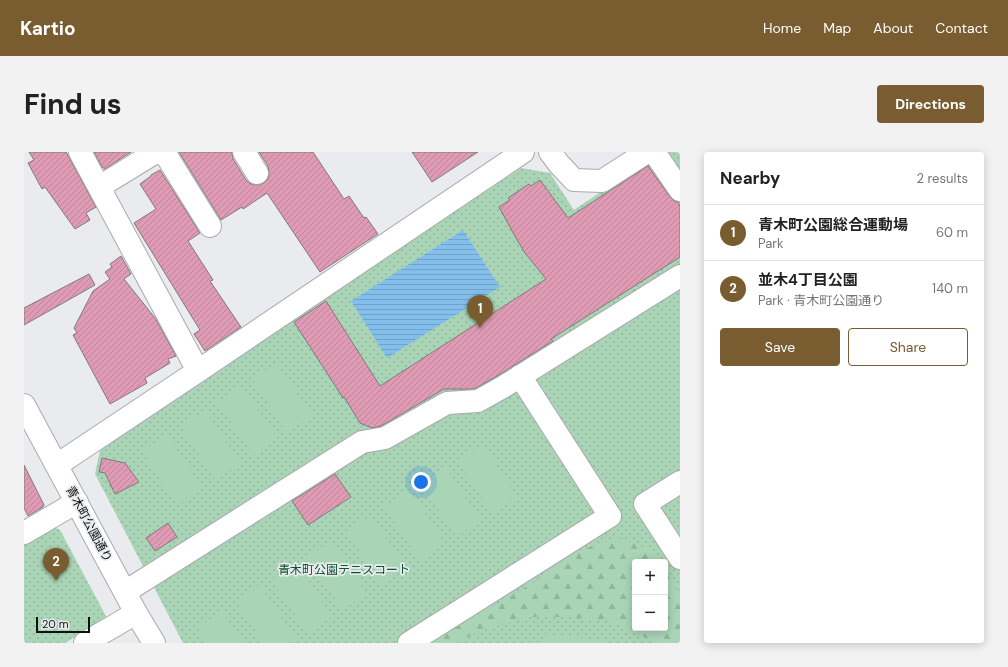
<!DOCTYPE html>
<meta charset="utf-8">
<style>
body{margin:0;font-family:"DM Sans","Noto Sans JP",sans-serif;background:#f2f2f2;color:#222}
.controls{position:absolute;right:12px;bottom:12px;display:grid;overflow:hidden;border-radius:4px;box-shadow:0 2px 10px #0003}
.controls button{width:36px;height:36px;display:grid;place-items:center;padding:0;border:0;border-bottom:1px solid #e0e0e0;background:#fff;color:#222;font:20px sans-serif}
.scale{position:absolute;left:12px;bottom:10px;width:54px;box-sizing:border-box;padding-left:4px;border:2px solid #0f1011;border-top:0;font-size:11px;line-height:14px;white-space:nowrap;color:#0f1011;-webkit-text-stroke:3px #eaebee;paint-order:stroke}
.you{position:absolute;left:397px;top:330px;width:14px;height:14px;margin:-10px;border:3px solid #fff;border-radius:50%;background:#1a73e8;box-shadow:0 0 0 6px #1a73e833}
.badge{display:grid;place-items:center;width:26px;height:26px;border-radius:50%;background:#795c2f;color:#fff;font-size:13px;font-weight:700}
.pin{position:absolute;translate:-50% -33px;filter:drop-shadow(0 1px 2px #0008)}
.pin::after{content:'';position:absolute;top:21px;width:14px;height:12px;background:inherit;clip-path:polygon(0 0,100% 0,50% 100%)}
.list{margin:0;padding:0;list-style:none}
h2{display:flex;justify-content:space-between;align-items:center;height:52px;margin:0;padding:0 16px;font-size:17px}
h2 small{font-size:13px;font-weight:400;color:#767676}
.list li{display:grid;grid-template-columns:26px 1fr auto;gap:12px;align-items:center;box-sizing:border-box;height:56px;padding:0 16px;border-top:1px solid #e0e0e0}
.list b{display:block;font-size:15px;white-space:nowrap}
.list p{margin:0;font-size:13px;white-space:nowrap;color:#767676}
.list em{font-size:13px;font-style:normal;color:#767676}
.actions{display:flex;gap:8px;padding:12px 16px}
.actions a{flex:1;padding:9px 0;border:1px solid #795c2f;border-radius:4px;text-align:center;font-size:14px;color:#795c2f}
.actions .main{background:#795c2f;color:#fff}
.map{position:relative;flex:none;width:656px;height:491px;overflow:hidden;border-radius:4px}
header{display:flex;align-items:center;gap:24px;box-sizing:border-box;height:56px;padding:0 20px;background:#795c2f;color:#fff}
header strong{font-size:19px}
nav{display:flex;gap:22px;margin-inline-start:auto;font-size:14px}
.intro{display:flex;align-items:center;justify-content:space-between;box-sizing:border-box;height:96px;padding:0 24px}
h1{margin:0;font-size:28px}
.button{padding:10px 18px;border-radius:4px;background:#795c2f;color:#fff;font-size:14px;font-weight:700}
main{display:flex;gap:24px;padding:0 24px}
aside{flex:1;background:#fff;border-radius:4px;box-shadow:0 2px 10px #0003}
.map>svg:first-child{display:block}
</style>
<header>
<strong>Kartio</strong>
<nav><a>Home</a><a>Map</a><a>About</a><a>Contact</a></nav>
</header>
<div class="intro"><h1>Find us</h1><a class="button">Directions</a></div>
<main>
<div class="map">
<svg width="656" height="491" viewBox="0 0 656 491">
<defs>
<pattern id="green-dots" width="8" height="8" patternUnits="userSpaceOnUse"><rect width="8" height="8" fill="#a9d5b6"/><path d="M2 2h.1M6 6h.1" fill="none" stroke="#90b69b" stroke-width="1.8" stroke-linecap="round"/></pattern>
<pattern id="forest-firs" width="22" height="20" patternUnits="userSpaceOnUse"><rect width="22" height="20" fill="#a9d5b6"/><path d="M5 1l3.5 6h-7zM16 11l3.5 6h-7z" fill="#90b69b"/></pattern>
<pattern id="water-rules" width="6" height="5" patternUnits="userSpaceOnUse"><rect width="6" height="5" fill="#84bfeb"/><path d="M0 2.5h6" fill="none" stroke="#71a3c8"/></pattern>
<pattern id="building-hatch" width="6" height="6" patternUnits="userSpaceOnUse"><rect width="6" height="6" fill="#e09bb4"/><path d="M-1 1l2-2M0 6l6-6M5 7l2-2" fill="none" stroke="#bf849a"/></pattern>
</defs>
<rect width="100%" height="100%" fill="#eaebee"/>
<path fill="url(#green-dots)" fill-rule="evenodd" d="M636 0H656V491H159L71 322 77 294 497 16 526 21 550 58ZM611 410H641V476H611Z
M30 375 36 378 83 466 41 491H0V393Z"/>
<path fill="url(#forest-firs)" d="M595 385 623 397 635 410H611V476H641V419L656 442V491H631L623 486 601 477 588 469 541 465H505L458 478 432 491H406L522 423 548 401Z"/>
<path fill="#a9d5b6" d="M253 211 288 264 263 281 228 227Z
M218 234 254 287 229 303 193 250Z
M181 258 216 311 191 328 156 274Z
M143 283 178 336 153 353 118 299Z
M459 292 493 345 469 362 433 309Z
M422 315 457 369 432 385 397 332Z
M386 338 421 391 396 408 360 354Z
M347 363 382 416 357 433 322 379Z
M308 388 343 442 318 458 283 405Z
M273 411 308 465 283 481 247 428Z
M236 433 272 487 265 491H239L212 450Z
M198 459 219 491H183L173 476Z
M520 482 580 488V491H497L520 490Z"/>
<path fill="url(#water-rules)" d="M439 78 476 135 363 206 327 149Z"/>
<path fill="url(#building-hatch)" stroke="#7e7a7c" d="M5 0H42L72 55 62 61 66 68 51 77 21 35 18 37 4 11 10 8Z
M70 0H107L81 17 78 15Z
M155 0H208L209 7 222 28 227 32 233 33 240 31 244 27 245 21 244 14 235 0H289L320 47 325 44 340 66 342 65 354 82 296 120 243 41 219 57 218 55 197 68Z
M388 0H454L408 30Z
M624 14 646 45 650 49 654 50 656 54V105L527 187 529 189 473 224 450 237H420L357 274 348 276 336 271 320 245 319 246 270 170 302 149 356 234 522 127 501 101 492 86 475 55 486 48 484 46 505 32 507 34 516 28 544 66Z
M136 18 176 81 164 89 189 128 186 129 217 175 181 199 170 182 176 178 110 71 132 57 116 32 127 24V23Z
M97 104 107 122 100 127 131 166 152 204 144 207 146 211 121 226 123 231 86 252 49 183 53 181 50 176 69 139 86 127 81 120 88 115 86 112Z
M65 122 71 133 0 173V156Z
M78 306 101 311 115 330 91 342 81 321 75 320Z
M0 313 20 353 19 355 4 364 0 356Z
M311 322 327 345 284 373 268 349Z
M144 371 153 385 131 399 122 386Z"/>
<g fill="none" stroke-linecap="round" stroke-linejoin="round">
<g stroke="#a9aaad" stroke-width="24">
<path id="minor" d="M56 0 174 219
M140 0 186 74
M220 0 233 21
M526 0 535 12 550 28 578 29 623 0
M630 0 656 38
M75 35 132 0
M0 253 112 461 130 491
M33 313 174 219 499 0
M656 330 621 352 656 406
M0 381 53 350
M101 440 338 290 361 286 423 251 454 249 479 235 656 124
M61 491 112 461
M385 491 586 364 496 224"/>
</g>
<use href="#minor" stroke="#fff" stroke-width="22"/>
</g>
<g text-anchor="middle" stroke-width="3.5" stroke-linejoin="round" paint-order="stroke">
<g font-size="12" fill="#0f1011" stroke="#eaebee">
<text transform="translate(65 372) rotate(62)" y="4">青木町公園通り</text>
</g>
<g font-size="12" fill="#08542d" stroke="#eaebee">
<text x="320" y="422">青木町公園テニスコート</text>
</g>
</g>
</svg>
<div class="controls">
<button>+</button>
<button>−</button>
</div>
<div class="scale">20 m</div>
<div class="you"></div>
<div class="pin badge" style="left:456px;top:176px">1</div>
<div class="pin badge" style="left:32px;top:429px">2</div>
</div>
<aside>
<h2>Nearby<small>2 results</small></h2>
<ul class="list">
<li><span class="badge">1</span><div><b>青木町公園総合運動場</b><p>Park</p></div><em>60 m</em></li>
<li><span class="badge">2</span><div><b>並木4丁目公園</b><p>Park · 青木町公園通り</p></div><em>140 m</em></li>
</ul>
<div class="actions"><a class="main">Save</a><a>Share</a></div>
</aside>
</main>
